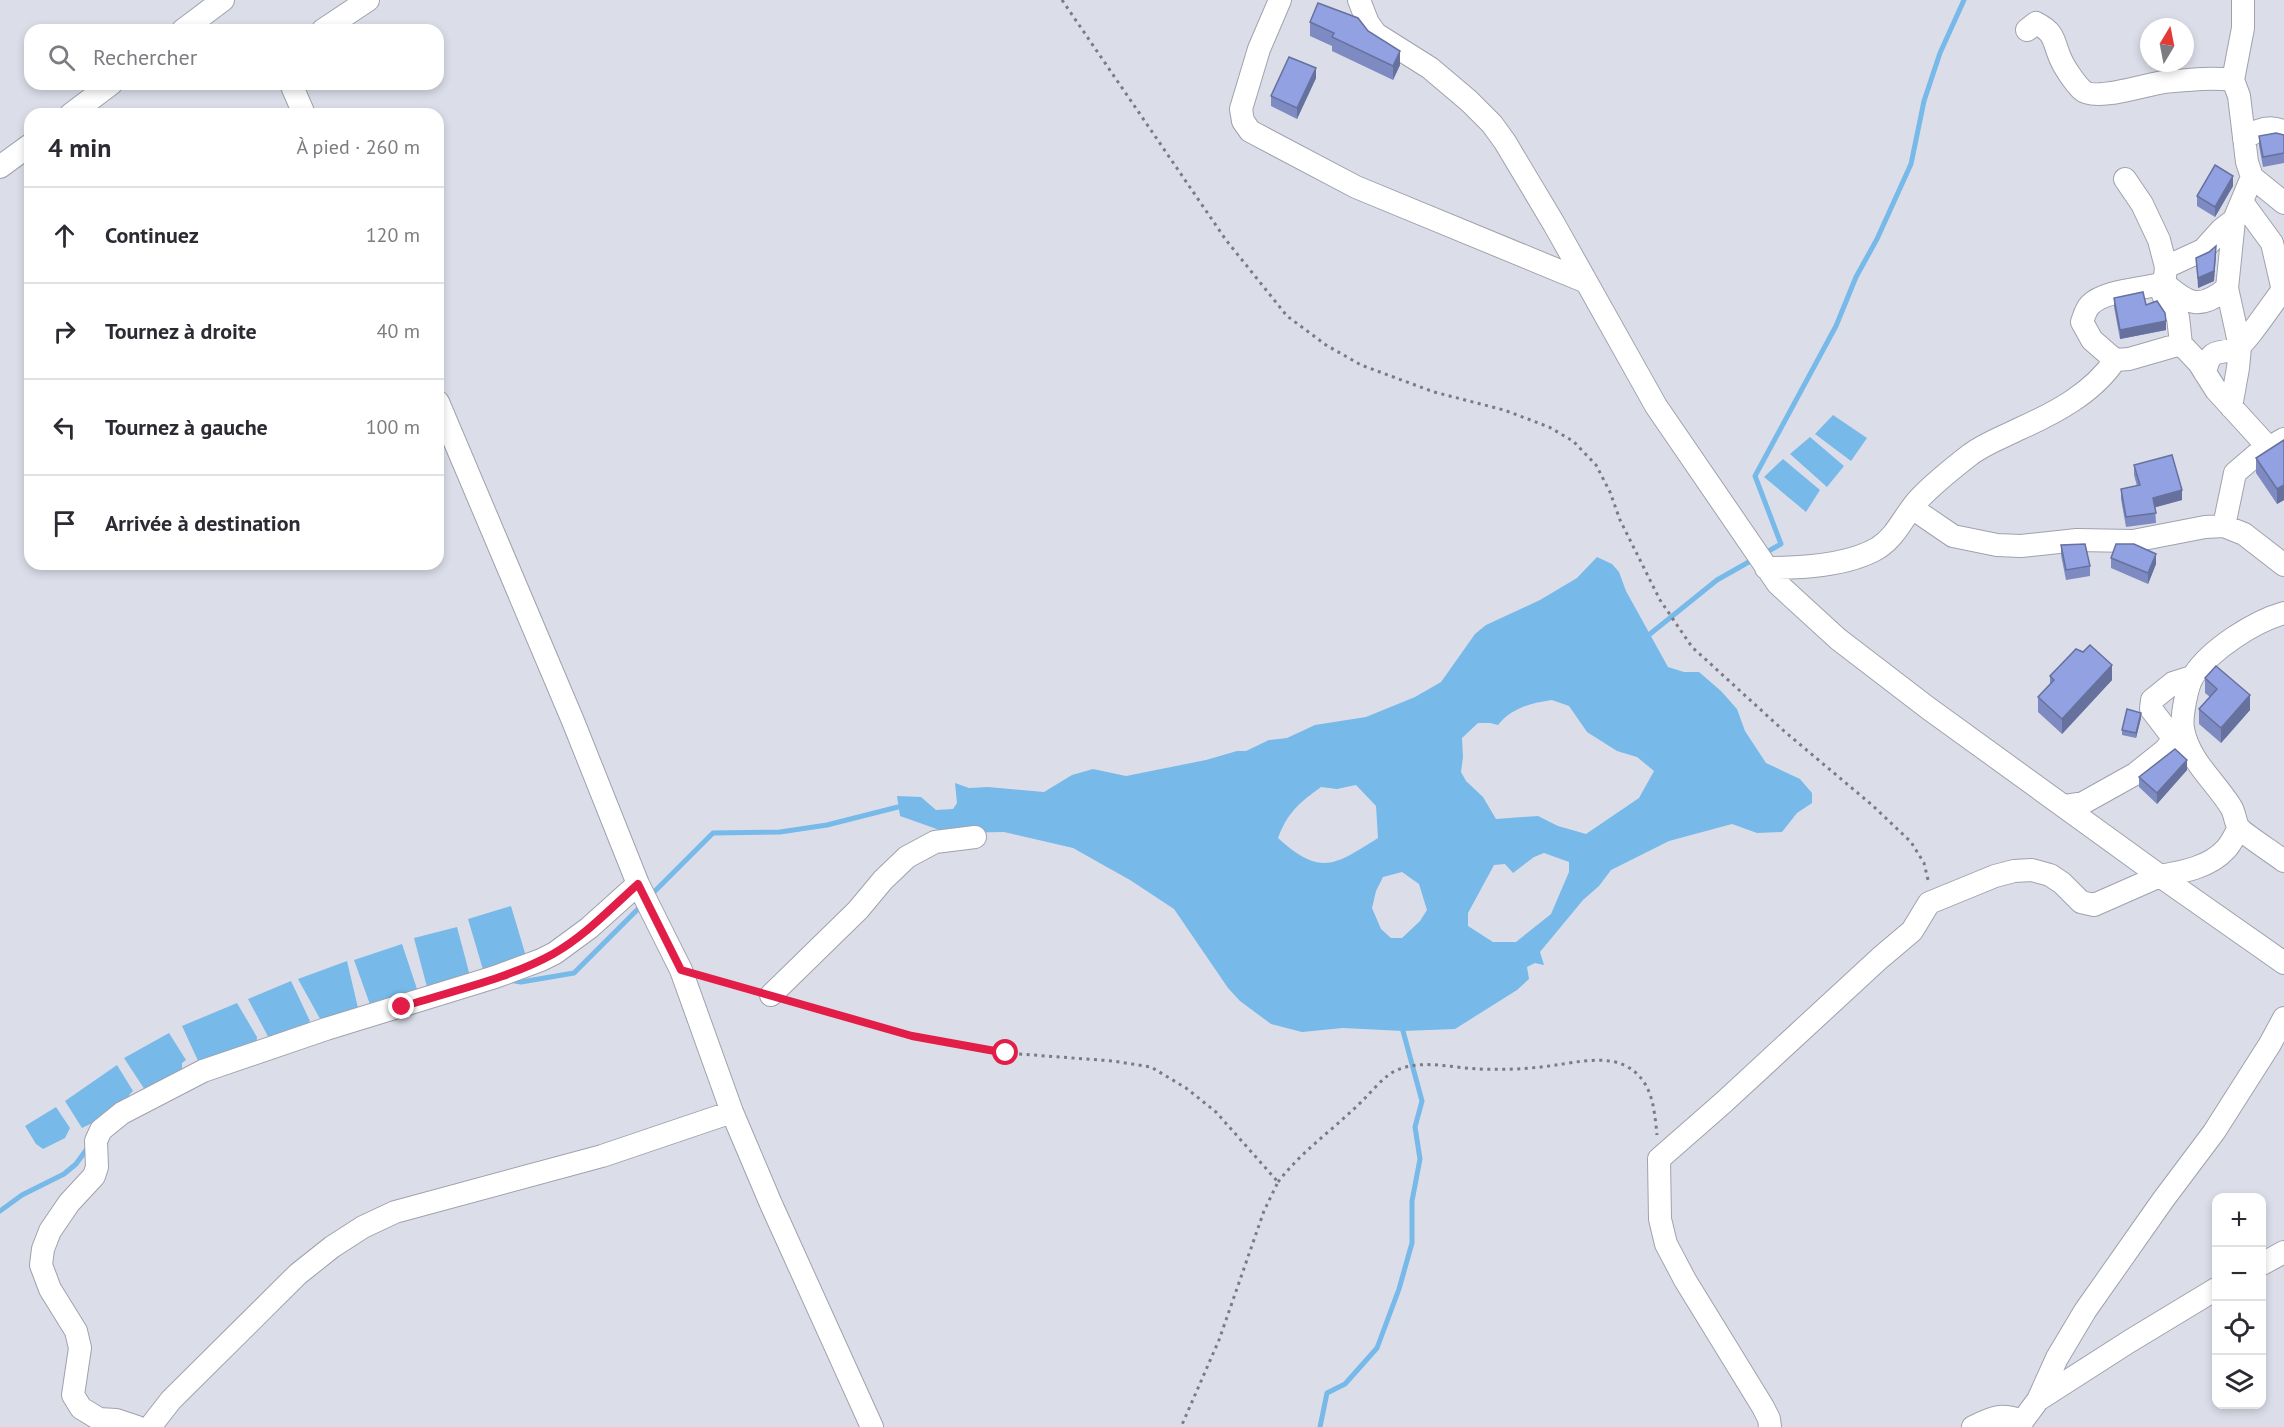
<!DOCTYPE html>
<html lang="fr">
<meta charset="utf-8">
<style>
body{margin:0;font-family:"PT Sans",sans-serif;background:#f2f2f3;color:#2b2b33}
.controls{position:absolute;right:18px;bottom:18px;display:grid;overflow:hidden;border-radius:12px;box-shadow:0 3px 9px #0003}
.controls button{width:54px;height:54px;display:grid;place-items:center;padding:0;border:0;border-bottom:2px solid #e1e1e2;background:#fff;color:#2b2b33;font:30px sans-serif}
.compass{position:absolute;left:2140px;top:18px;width:54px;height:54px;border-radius:50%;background:#fff;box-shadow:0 3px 9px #0003;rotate:10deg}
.stop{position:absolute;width:18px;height:18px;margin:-14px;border:4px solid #e11d48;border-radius:50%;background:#fff}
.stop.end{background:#e11d48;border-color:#fff;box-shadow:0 2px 6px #0008}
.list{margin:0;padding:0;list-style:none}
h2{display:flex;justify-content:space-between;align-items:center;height:78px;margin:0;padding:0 24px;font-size:26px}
h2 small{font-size:20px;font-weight:400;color:#7c7c81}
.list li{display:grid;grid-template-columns:39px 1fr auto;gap:18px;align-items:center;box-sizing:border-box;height:96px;padding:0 24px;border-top:2px solid #e1e1e2}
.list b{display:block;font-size:22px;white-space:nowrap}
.list em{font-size:20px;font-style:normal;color:#7c7c81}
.icon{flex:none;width:33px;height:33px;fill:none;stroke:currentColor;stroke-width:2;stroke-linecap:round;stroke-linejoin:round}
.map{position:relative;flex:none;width:2284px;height:1427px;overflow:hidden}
.search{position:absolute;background:#fff;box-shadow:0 3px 9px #0003;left:24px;top:24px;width:420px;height:66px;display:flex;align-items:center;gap:15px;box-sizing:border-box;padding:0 21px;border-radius:18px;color:#7c7c81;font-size:22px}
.panel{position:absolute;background:#fff;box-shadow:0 3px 9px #0003;left:24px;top:108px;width:420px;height:462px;border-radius:18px}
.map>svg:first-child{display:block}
</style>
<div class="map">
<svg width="2284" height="1427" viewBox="0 0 2284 1427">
<rect width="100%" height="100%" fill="#dbdee9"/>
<path fill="#77b9e8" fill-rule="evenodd" d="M1833 415 1867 438 1851 461 1815 434Z
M1810 437 1844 466 1827 487 1790 454Z
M1783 459 1820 490 1806 512 1764 477Z
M1597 557 1612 564 1619 572 1626 591 1668 667 1684 672H1699L1721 691 1737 709 1745 731 1766 763 1800 779 1812 793V803L1797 813 1782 832 1757 833 1732 824 1669 841 1611 870 1599 886 1583 900 1540 952 1544 965 1535 963 1527 967 1529 979 1517 990 1455 1029 1403 1031 1343 1028 1302 1032 1271 1024 1240 1001 1228 988 1174 909 1130 880 1073 848 1004 832 948 833 900 816 897 796 921 797 936 810 953 809 957 803 955 783 969 788 988 787 1044 792 1072 775 1093 769 1126 776 1206 760 1237 751H1246L1269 740 1287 738 1315 725 1366 717 1415 697 1441 682 1475 634 1486 625 1540 600 1577 578ZM1552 700 1569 706 1587 732 1617 751 1637 757 1654 771 1639 798 1586 834 1558 826 1538 816 1496 819 1483 797 1466 781 1461 772 1463 757 1462 738 1478 723H1490L1498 725C1512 708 1531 703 1552 700ZM1356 785 1376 806 1378 838C1335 865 1321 877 1278 838 1288 812 1299 803 1321 787L1337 789ZM1544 853 1569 862V872L1551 914 1516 942H1493L1468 926V913L1494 865 1505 864 1513 873 1534 857ZM1402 872 1419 884 1427 910 1420 921 1402 938H1391L1381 929 1372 908 1376 891 1383 877Z
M511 906 525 953 523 960 484 973 468 919Z
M457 927 470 976 427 987 414 938Z
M402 944 419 995 372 1010 354 960Z
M347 961 358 1008 324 1026 298 979Z
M291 981 310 1021 302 1030 271 1042 248 999Z
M237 1003 257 1037 256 1047 200 1065 182 1026Z
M169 1033 186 1060 182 1063V1077L147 1093 124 1058Z
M117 1065 133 1091 129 1095 131 1104 82 1128 65 1101Z
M56 1107 70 1128 65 1138 43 1149 36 1144 25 1126Z"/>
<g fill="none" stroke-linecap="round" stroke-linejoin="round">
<path stroke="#77b9e8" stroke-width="5" d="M1765 553 1781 544 1755 476 1836 326 1856 277 1877 239 1911 164 1924 101 1940 53 1964 0
M1650 634 1717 580 1754 559
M650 896 713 833 780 832 827 825 898 807
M509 980 521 982 574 973 642 905
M0 1211 22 1195 64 1174 76 1164 89 1146
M1320 1427 1327 1393 1345 1384 1377 1348 1399 1289 1412 1243V1201L1420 1159 1415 1127 1422 1101 1403 1031"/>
<g stroke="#9fa2ac" stroke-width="24">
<path id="minor" d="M1280 0 1259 49 1241 109 1243 121 1250 131 1356 187 1584 281
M1359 0 1368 23 1376 34 1430 68 1469 101 1492 124 1505 142 1554 224 1656 406 1778 584 1838 639 1928 708 2160 876C2183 872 2210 867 2226 849 2232 843 2235 834 2239 828
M2243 0V28L2233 80 2239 96 2247 162 2252 177 2284 203
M183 30 223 0
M323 30 368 0
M2027 30 2036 23C2054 32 2053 39 2059 55 2063 66 2074 82 2082 90 2095 102 2147 84 2164 82 2187 80 2210 77 2233 80
M291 84 304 114
M71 114 111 84
M2244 139C2256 130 2270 124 2284 132
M0 167 30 145
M2125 179 2142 204 2159 240 2166 267 2163 295 2178 317 2181 344 2199 363 2216 390 2268 447
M2242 202 2272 243 2284 295
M2166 267 2203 250 2221 230 2234 220
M2164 283C2145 289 2104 290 2090 305 2086 309 2084 316 2082 322L2092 340 2115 360 2129 359 2181 344
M2164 283C2189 305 2200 310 2227 288
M2205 373C2211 344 2219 357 2238 347 2246 343 2274 301 2282 291
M438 402 573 721 638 884 681 970 732 1112 771 1204 872 1427
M2231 407 2238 368 2240 347 2227 288 2230 259 2234 220 2252 177
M1912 508 1953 536 1997 545 2021 546 2077 540 2133 541 2205 527 2224 526 2244 534 2284 565
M2224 526 2235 473 2256 455 2284 439
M1766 568C1800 568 1848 566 1878 548 1897 536 1904 515 1919 499 1934 483 1953 468 1971 454 1986 443 2003 437 2019 429 2055 413 2093 393 2115 360
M2284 613C2255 621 2211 649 2194 675 2187 684 2181 717 2183 729 2189 761 2215 781 2231 807 2235 813 2235 823 2239 828 2244 834 2275 854 2284 861
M2174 739 2151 709 2152 700 2173 683 2192 677
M2064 806 2083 803 2135 774 2165 750 2183 728
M771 995 858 910 883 880 907 857 935 842 975 837
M2262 1264 2284 1252
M2038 1400 2130 1341 2216 1289
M137 1427 116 1420 99 1419 81 1408 73 1395 80 1348 76 1331 50 1289 41 1265 43 1249 50 1231 69 1203 94 1176 97 1167 96 1141 101 1130 122 1113 203 1071 326 1029 495 977 541 960 555 953 589 928 638 884
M150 1427 171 1400 298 1274 332 1247 363 1227 395 1212 602 1156 732 1112
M1770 1427 1769 1419 1763 1407 1685 1280 1666 1244 1660 1219 1659 1159 1724 1102 1880 958 1912 931 1929 903 1995 876 2014 871 2032 870 2050 875 2062 883 2081 902 2094 905 2160 876 2284 963
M1973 1427C1993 1417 2001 1413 2022 1421
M2018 1427 2038 1400 2057 1358 2085 1311 2163 1200 2214 1132 2270 1044 2284 1018"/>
</g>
<path stroke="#7a7c83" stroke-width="3" stroke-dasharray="3 4.5" stroke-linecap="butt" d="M1062 0 1226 240 1287 316 1326 345 1361 365 1434 392 1504 410 1549 427 1573 441 1596 465 1610 492 1620 520 1660 600 1692 647 1784 731 1872 805 1911 842 1924 863 1929 884
M703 976 752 990
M793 1002 912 1036 1006 1053 1113 1061 1151 1067 1186 1088 1216 1112 1278 1182 1264 1211 1219 1340 1181 1427
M1278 1182C1301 1152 1330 1132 1357 1106 1367 1097 1382 1078 1393 1072 1420 1058 1451 1068 1479 1069 1505 1070 1530 1069 1556 1065 1576 1062 1605 1056 1624 1065 1653 1079 1654 1108 1657 1135"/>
<use href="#minor" stroke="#fff" stroke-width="22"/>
</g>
<path fill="#7e8ac2" d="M1310 22 1368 31 1400 65 1393 80 1332 51V46L1310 36Z
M1316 78 1297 119 1271 106V96Z
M2284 135V163L2263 167 2259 146V136Z
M2233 186 2215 217 2197 206V196Z
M2216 256 2214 281 2198 288 2196 258Z
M2114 298 2146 305 2166 330 2120 339 2114 307Z
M2284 440V500L2277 504 2256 473V458Z
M2134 465 2182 500 2155 507 2156 523 2126 527 2121 499V489L2137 486 2134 475Z
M2061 545 2090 566V576L2066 580 2061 555Z
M2111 558 2156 564 2148 584 2111 568Z
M2050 676 2112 680 2062 734 2038 712V697L2050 684Z
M2205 678 2250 710 2221 743 2199 724V709L2210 697 2205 693Z
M2141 718 2136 738 2122 735V730Z
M2187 770 2157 804 2139 787V777Z"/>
<path fill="#66719e" d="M1400 51V65L1393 80V66Z
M1316 68V78L1297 119V108Z
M2233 176V186L2215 217V207Z
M2216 246 2214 281 2198 288V278Z
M2166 321V330L2120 339V330Z
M2284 485V500L2277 504V489Z
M2182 490V500L2153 508V498Z
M2156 554V564L2148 584V573Z
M2112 665V680L2062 734V719Z
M2250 695V710L2221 743V728Z
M2141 713V718L2136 738V733Z
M2187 760V770L2157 804V793Z"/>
<path fill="#92a1e1" stroke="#66719e" stroke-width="1.5" d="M1318 3 1358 18 1368 31 1400 51 1393 66 1332 37 1334 33 1310 22Z
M1289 57 1316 68 1297 108 1271 96Z
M2276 133 2284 135V153L2263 157 2259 136Z
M2215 165 2233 176 2215 207 2197 196Z
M2216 246 2214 271 2198 278 2196 258 2209 252Z
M2143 292 2146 305 2157 301 2165 313 2166 321 2120 330 2114 298Z
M2284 440V485L2277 489 2256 458Z
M2172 455 2182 490 2153 498 2156 513 2126 517 2121 489 2140 485 2134 465Z
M2085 544 2090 566 2066 570 2061 545Z
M2116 544H2134L2156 554 2148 573 2111 558Z
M2090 645 2112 665 2062 719 2038 697 2054 680 2050 676 2076 649 2083 652Z
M2216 666 2250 695 2221 728 2199 709 2217 689 2205 678Z
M2127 709 2141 713 2136 733 2122 730Z
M2175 749 2187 760 2157 793 2139 777Z"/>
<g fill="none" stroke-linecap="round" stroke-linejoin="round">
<path stroke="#e11d48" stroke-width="8" d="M402 1007C451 991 508 979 553 954 585 936 611 908 638 884L681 970 912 1036 1006 1053"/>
</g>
</svg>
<div class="controls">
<button>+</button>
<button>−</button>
<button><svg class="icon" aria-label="locate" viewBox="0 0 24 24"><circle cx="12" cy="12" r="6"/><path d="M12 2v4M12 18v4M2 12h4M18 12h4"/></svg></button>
<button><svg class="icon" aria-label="layers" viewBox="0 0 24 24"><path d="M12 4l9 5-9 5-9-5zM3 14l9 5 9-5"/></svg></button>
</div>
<svg class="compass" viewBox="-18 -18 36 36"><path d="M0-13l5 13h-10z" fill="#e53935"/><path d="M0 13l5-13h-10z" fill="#7c7c81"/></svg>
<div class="stop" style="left:1006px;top:1053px"></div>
<div class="stop end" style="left:402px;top:1007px"></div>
<div class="search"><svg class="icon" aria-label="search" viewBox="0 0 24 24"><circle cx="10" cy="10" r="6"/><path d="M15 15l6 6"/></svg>Rechercher</div>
<section class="panel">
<h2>4 min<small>À pied · 260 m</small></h2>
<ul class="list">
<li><svg class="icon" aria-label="ahead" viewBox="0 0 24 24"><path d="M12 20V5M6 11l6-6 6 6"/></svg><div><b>Continuez</b></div><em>120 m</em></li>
<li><svg class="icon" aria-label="right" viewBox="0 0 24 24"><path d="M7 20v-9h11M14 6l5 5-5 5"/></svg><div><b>Tournez à droite</b></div><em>40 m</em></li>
<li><svg class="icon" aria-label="left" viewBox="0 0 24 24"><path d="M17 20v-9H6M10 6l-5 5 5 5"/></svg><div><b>Tournez à gauche</b></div><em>100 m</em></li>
<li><svg class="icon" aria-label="arrive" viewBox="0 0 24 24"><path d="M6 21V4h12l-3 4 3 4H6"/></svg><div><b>Arrivée à destination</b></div></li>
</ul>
</section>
</div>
